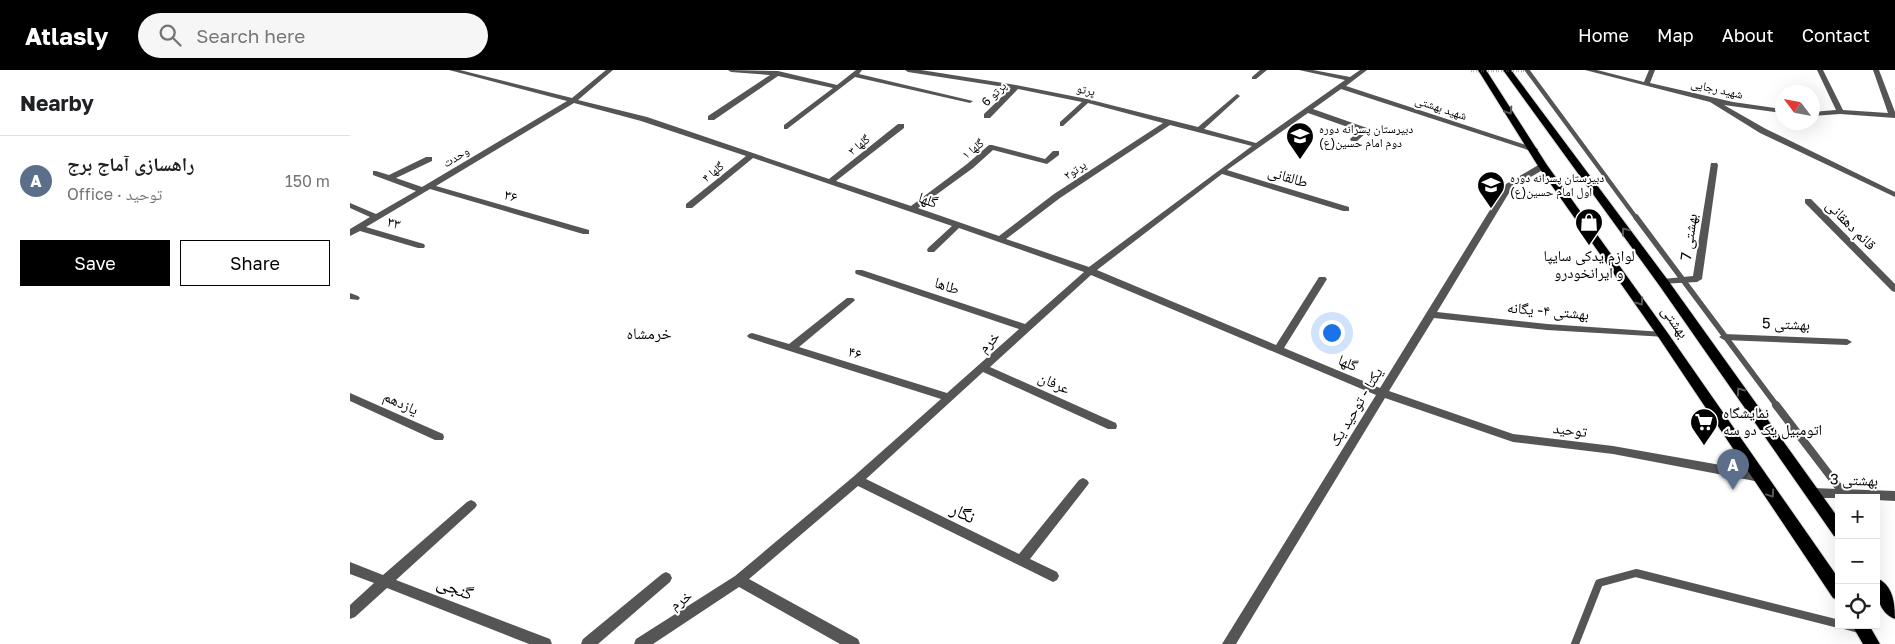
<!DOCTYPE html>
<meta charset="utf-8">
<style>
body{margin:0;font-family:"Golos Text","Noto Naskh Arabic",sans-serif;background:#f6f6f6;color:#202124}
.controls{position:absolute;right:15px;bottom:15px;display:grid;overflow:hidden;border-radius:0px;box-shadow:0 5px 20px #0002}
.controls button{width:45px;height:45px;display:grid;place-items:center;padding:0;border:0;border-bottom:1px solid #e0e0e0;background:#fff;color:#202124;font:25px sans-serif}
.compass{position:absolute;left:1425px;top:15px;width:45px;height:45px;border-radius:50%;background:#fff;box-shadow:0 5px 20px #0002;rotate:302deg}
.you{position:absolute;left:981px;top:262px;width:18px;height:18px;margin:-12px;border:4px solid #fff;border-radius:50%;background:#1a73e8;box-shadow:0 0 0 8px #1a73e833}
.badge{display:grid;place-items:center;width:32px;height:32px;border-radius:50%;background:#000;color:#fff;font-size:16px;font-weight:700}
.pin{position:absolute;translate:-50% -41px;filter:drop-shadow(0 1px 2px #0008)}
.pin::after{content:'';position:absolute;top:26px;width:18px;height:15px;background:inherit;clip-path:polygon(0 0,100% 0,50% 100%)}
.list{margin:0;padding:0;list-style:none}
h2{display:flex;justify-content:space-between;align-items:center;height:65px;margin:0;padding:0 20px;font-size:21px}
h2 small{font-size:16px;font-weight:400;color:#757577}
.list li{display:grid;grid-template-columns:32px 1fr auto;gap:15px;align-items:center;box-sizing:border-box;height:90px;padding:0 20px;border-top:1px solid #e0e0e0}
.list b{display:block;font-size:19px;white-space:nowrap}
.list p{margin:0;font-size:16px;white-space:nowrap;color:#757577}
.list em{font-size:16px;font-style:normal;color:#757577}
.actions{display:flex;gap:10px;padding:15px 20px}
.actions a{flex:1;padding:11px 0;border:1px solid #000;border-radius:0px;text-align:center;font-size:18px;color:#000}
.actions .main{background:#000;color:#fff}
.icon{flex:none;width:28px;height:28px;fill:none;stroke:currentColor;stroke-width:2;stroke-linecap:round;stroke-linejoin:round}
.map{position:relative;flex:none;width:1545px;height:574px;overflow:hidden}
header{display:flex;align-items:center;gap:30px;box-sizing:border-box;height:70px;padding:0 25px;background:#000;color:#fff}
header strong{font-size:24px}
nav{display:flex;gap:28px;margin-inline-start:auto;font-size:18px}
.search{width:350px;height:45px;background:#f6f6f6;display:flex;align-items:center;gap:12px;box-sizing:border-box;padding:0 18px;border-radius:28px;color:#757577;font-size:19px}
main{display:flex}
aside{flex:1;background:#fff}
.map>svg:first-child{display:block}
</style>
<header>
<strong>Atlasly</strong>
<div class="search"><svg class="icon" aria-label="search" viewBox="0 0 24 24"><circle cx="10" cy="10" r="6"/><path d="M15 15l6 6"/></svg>Search here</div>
<nav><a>Home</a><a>Map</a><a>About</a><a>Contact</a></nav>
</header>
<main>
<aside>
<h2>Nearby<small></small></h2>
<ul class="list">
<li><span class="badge" style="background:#5c6f8a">A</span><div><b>راهسازی آماج برج</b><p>Office · توحید</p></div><em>150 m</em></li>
</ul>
<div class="actions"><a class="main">Save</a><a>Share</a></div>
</aside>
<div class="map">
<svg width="1545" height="574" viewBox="0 0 1545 574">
<rect width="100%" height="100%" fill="#fff"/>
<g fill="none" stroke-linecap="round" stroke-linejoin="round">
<g stroke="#dbdbdb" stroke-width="2">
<path id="primary" d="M1128 0H1136L1197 95 1317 262 1489 509V530L1483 528 1309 268 1188 96Z
M1153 0H1161L1317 209 1489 449V467L1484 466 1309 215Z
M1526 508C1543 514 1545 533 1545 549 1528 542 1526 524 1526 508Z
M1502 555H1519L1530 574H1513Z"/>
</g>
<path stroke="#555" stroke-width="4.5" d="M1177 0 1287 149"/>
<path stroke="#555" stroke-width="5.5" d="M1286 147 1427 336"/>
<path stroke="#555" stroke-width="8" d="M1426 335 1494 424
M1494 555 1512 560
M1225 574 1249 513 1286 503 1489 554"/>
<path fill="#555" fill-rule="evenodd" d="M99 0H110L222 28 256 0H263L228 30 297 47 479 109 548 54H554V58L486 111 561 136 617 94 639 75H642L695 89 703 81H709V85L697 94 643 80 623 98 568 138 649 166 704 124 813 53 738 33 713 56H710V52L732 32 668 19 640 48H634V44L661 18 558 2 555 0H571L666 15 737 29 848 57 887 24 890 26 889 27 854 59 906 73 995 10 949 0H963L1000 7 1010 0H1017L996 16 1188 79 1187 81H1181L991 19 963 39 1017 58V62L1007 71H1001L1000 69 1009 61 958 43 877 100 999 137V141H993L872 104 747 200 926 275 969 207H975L977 209 934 278 1030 318 1156 114 1190 94H1196V98L1162 118 1087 242 1197 254 1313 262 1316 263 1318 265 1316 267 1197 260 1084 248 1039 321 1163 364 1263 376 1410 402 1414 404 1416 407 1414 410 1410 412 1263 384 1163 372 1035 328 886 574H872L1026 325 741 205 640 297 766 353 767 356 766 359H758L633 302 516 409 669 484 729 410 733 408 737 410 739 413 737 416 680 489 707 502 709 506 707 510 703 512 699 510 508 416 399 509 508 569 510 574H490L389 517 303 574H284L286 569 385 506 503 407 591 329 399 268 397 266 399 264 402 263 439 274 497 228H503L505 230 503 232 449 277 597 323 669 259 506 204 505 202 506 200H512L675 254 734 202 609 158 584 182H578L577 180 578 178 602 156 403 88 342 138H336V134L396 86 291 51 224 33 86 116 239 160V164H233L80 119 16 157 74 174 75 176 74 178H68L10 161 0 166V159L20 147 0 138V133L26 144 66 121 23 105V101H26L39 105 76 87H82V91L46 108 72 117 217 31ZM820 55 902 76 739 197 656 169 710 128Z
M378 0 428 1 487 15 506 0H512L509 4 623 31 620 33 505 7 437 59H434V55L483 18 428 6 364 50H358V46L420 5 381 2Z
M910 0H917L906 9H902V7Z
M1235 0H1247L1294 12 1299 0H1305L1300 13 1383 32 1432 39V43L1374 35 1416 59 1545 122V127L1410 63 1360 32Z
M1467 0H1473L1493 40 1538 43 1523 0H1529L1545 42V48L1490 44 1462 46V42L1486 40Z
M1361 93H1367L1368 95 1352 209 1347 212 1310 214 1308 212 1313 209 1343 206Z
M1455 129H1461L1545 214V222L1542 221 1455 133Z
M0 223 8 226 10 228 8 230 0 229Z
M1374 264 1497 269 1502 272 1497 275 1374 270 1369 267Z
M0 323 93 364 94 367 93 370H85L0 331Z
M1462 418 1545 421V431L1526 430V428H1462L1458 426 1456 423 1458 420Z
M121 430 125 432 127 435 125 438 46 510 200 569 202 574H179L37 518 5 547 0 549V535L24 513 0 504V492L33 505 117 432Z
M316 502 320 504 322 508 320 512 248 574H231L233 569 312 504Z"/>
<use href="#primary" fill="#000" fill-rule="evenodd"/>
<path stroke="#777" stroke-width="2.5" stroke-dasharray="0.5 2" stroke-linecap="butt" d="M1121 1H1174"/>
</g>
<defs><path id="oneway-chevron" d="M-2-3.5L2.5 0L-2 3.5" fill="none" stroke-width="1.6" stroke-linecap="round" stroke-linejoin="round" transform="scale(1.25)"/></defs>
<g stroke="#595959">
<use href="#oneway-chevron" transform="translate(1159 41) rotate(57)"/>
<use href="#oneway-chevron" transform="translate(1275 161) rotate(-127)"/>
<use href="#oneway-chevron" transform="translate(1290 232) rotate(55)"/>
<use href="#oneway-chevron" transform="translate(1390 321) rotate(-125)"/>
<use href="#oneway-chevron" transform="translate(1421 424) rotate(56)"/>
</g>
<defs>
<g id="school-pin" transform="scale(1.4375)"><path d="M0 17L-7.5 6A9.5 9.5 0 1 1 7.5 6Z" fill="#000" stroke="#fff"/><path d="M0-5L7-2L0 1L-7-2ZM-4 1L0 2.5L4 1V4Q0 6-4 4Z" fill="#fff"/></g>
<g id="shop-pin" transform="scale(1.4375)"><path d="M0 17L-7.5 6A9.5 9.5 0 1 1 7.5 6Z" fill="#000" stroke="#fff"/><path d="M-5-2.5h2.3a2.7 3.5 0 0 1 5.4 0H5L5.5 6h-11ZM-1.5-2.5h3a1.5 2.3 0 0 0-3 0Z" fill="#fff"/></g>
<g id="supermarket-pin" transform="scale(1.4375)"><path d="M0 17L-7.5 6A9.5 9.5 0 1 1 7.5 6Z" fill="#000" stroke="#fff"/><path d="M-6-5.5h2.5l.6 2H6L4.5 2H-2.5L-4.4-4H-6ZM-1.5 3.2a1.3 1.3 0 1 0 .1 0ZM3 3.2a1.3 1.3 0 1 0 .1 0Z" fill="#fff"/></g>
</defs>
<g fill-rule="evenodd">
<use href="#school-pin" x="950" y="66"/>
<use href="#school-pin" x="1141" y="115"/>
<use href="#shop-pin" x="1239" y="152"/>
<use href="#supermarket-pin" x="1354" y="352"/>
</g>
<g text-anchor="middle" stroke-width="4" stroke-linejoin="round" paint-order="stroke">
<g font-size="12" fill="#000" stroke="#fff">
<text transform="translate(1367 19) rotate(13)" y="4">شهید رجایی</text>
<text transform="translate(736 20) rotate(12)" y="4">پرتو</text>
<text transform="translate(644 24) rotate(-45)" y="4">پرتو 6</text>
<text transform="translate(1091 38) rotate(18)" y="4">شهید بهشتی</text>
<text transform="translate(509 75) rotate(-39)" y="4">گلها ۳</text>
<text transform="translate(623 79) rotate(-39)" y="4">گلها ۱</text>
<text transform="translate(106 87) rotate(-31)" y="4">وحدت</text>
<text transform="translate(725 100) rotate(-34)" y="4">پرتو۲</text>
<text transform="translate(363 102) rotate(-39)" y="4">گلها ۴</text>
</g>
<g font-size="12" fill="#000" stroke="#fff" text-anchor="start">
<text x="969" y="63">دبیرستان پسرانه دوره<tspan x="969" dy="14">دوم امام حسین(ع)</tspan></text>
<text x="1160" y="112">دبیرستان پسرانه دوره<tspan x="1160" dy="14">اول امام حسین(ع)</tspan></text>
</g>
<g font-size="15" fill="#000" stroke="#fff">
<text transform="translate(938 107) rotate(17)" y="5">طالقانی</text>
<text transform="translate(161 126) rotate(16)" y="5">۳۶</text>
<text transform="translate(578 130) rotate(20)" y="5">گلها</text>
<text transform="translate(44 153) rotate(16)" y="5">۳۳</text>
<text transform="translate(1501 155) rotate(45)" y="5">قائم دهقانی</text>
<text transform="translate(1339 167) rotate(-82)" y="5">بهشتی 7</text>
<text transform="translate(597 216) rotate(18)" y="5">طاها</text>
<text transform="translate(1198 241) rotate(5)" y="5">بهشتی ۴- یگانه</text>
<text transform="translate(1325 252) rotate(55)" y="5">بهشتی</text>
<text transform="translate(1436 254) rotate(2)" y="5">بهشتی 5</text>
<text transform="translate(639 272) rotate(-44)" y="5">خرم</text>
<text transform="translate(505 283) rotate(17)" y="5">۴۶</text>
<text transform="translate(998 293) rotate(23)" y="5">گلها</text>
<text transform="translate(704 313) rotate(24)" y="5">عرفان</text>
<text transform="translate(51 333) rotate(25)" y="5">یازدهم</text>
<text transform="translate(1006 337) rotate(-59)" y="5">یکتا - توحید یک</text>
<text transform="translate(1220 360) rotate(7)" y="5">توحید</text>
<text transform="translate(1504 410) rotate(2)" y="5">بهشتی 3</text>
<text transform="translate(331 530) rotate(-33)" y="5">خرم</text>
</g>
<g font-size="15" fill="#000" stroke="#fff">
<text x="1239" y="191">لوازم یدکی سایپا<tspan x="1239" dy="17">و ایرانخودرو</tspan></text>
<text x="1373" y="348" text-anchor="start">نمایشگاه<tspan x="1373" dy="17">اتومبیل یک دو سه</tspan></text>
</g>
<g font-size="16" fill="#000" stroke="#fff">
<text x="299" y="269">خرمشاه</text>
</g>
<g font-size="18" fill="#000" stroke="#fff">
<text transform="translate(613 443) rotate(26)" y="6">نگار</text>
<text transform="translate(105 518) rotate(21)" y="6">گنجی</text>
</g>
</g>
</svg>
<div class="controls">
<button>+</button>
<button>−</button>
<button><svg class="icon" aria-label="locate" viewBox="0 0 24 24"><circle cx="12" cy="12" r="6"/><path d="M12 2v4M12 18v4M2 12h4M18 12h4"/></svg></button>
</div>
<svg class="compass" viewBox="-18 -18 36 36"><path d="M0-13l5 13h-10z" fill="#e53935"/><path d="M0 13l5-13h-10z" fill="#757577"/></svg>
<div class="you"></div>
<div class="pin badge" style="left:1383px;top:420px;background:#5c6f8a">A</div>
</div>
</main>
